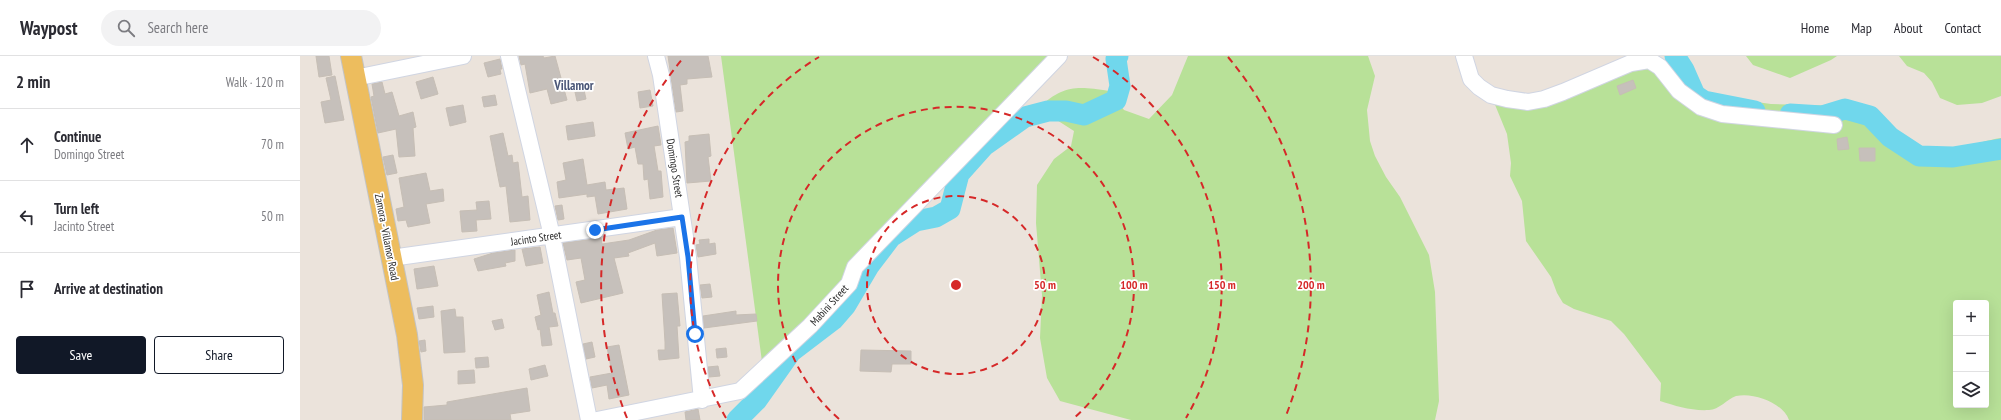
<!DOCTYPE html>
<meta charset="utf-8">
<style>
body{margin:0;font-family:"PT Sans Narrow",sans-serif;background:#f2f2f3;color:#2b2b33}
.controls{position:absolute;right:12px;bottom:12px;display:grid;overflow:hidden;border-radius:4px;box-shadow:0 4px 16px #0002}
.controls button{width:36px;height:36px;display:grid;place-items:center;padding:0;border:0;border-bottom:1px solid #e1e1e2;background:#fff;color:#2b2b33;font:20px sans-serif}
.stop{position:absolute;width:12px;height:12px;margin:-9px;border:3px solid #1a73e8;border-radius:50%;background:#fff}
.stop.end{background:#1a73e8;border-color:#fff;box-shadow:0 1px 4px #0008}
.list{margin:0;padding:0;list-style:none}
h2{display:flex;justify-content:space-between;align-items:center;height:52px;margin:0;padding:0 16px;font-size:17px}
h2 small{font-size:13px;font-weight:400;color:#7c7c81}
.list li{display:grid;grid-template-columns:26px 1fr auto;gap:12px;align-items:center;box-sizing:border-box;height:72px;padding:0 16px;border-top:1px solid #e1e1e2}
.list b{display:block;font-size:15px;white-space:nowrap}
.list p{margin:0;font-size:13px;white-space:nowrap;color:#7c7c81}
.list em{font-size:13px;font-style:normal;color:#7c7c81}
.actions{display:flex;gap:8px;padding:12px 16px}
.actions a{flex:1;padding:9px 0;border:1px solid #111827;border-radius:4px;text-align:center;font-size:14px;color:#111827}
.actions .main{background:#111827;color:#fff}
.icon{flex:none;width:22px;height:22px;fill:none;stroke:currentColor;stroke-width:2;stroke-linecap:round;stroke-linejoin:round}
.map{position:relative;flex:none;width:1701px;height:364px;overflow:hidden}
header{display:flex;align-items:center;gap:24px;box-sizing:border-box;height:56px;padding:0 20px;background:#fff;border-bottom:1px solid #e1e1e2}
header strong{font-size:19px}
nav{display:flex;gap:22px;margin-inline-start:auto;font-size:14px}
.search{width:280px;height:36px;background:#f2f2f3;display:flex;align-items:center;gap:10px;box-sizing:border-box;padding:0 14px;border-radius:22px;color:#7c7c81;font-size:15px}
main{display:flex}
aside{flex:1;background:#fff}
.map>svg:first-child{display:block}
</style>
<header>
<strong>Waypost</strong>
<div class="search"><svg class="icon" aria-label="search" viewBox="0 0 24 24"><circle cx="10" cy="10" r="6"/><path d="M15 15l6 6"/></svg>Search here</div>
<nav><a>Home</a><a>Map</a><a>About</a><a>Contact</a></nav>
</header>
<main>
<aside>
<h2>2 min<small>Walk · 120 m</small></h2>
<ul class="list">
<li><svg class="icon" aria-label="ahead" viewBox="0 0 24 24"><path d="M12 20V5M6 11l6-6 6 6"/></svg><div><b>Continue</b><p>Domingo Street</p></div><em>70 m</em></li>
<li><svg class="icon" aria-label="left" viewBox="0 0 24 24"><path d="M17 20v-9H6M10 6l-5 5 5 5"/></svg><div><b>Turn left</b><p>Jacinto Street</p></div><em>50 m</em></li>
<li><svg class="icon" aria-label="arrive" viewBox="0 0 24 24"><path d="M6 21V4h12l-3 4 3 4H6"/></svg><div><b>Arrive at destination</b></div></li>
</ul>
<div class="actions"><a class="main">Save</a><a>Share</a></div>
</aside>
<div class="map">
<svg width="1701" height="364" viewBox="0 0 1701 364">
<rect width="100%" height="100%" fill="#ebe3db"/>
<path fill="#b8e198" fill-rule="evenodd" d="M421 0H759L463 313Z
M888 0H1068L1075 20 1067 54 1070 85 1075 100 1086 121 1100 141 1129 199 1135 236 1139 345 1135 364H831L760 345 747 322 740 282 742 239 736 167 737 129 754 103 771 90 774 75 738 52C764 29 776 30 809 35L824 54 849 63 872 39Z
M1371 0H1377L1378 9 1385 24 1397 33 1435 43 1471 48 1539 50 1556 59 1582 80 1606 83 1616 91 1620 100C1648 101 1673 86 1701 82V364H1489C1483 347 1454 336 1436 340 1427 343 1419 354 1409 354 1391 355 1376 350 1360 345L1361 327 1324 278 1311 265 1274 253 1263 247 1257 237 1251 221 1226 185 1222 145 1210 120 1211 107 1207 78 1191 39 1228 46 1315 14 1360 11ZM1656 247H1686V349H1656Z
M1446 0H1537L1531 4 1490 22 1453 9Z
M1599 0H1701V40L1682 47 1657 49 1640 42 1632 26 1624 17 1607 10Z"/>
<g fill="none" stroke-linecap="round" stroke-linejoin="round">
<path stroke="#70d7ec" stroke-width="21" d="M1375 0 1384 14 1395 39 1404 45 1455 55
M1490 58 1522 60 1545 53 1570 60 1590 81 1619 100 1653 101 1701 93
M437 364 457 344 491 296 533 264 546 249 569 210 591 181 616 165 636 161 650 153 659 118 684 90 725 61 748 55H766L784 59 816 44 820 30 816 3 818 0"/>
</g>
<path fill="#c6c0bb" stroke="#c6beb5" d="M16 0H29L32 19 19 21Z
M219 0H243L244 2 255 0 267 44 251 48 247 33 230 37 225 8 221 9Z
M368 0H408L412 21 387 23V28L380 29 383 55 376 56Z
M200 3 202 13H200L201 18 188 21 184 7Z
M35 20 44 64 25 67 21 46 31 44 26 22Z
M133 21 138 38 121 43 116 26Z
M1333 24 1336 32 1320 39 1317 30Z
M82 26 85 38 92 36 99 60 113 56 116 71 113 72 115 100 99 101 96 73 78 77 71 41 74 40 72 28Z
M284 34 286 43 277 45 275 36Z
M350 34 353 50 340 52 338 36Z
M195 39 197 49 184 51 182 41Z
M163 49 166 66 150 70 146 52Z
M293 66 295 80 268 84 266 70Z
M358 70 361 89 354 90 358 115H361L363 141 350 143 348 123 344 124 343 108H338L335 91 328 93 325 77Z
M203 77 208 100 212 99 213 107 218 106 222 141 228 140 230 164 210 166 206 130 200 131 190 80Z
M409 78 411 100 408 101 411 125 387 127 385 86 389 85V80Z
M1547 81 1549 93 1538 94 1537 83Z
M1559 92H1575V105H1560Z
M93 99 97 117 87 119 83 101Z
M283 103 287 129 305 126 306 134 324 132 327 153 298 158 295 140 287 141V138L259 142 257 126 266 124 263 107Z
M126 117 130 135 143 133 144 145 126 148 130 167 108 171 106 164 98 165 96 153 104 151 99 122Z
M189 145 191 163 176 164 177 175 162 176 160 155 177 154 176 146Z
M262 149 264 163 258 164 255 150Z
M373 172 377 197 357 200 355 187 328 197 329 200 314 202 323 237 281 247 276 226 285 224 281 202 267 204 263 187 301 182 302 188 329 184 357 174Z
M409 183V188L415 187 416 198 398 201 396 189 400 188 399 184Z
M240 191 243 207 226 210 222 193Z
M215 194V205L205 207 206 210 178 215 174 203 193 197Z
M134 210 138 230 117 233 114 213Z
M410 228 412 241 402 242 400 229Z
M249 236 253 257H255L258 270 249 271 252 289 242 290 240 273 238 274 235 261 241 259 237 239Z
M377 237 380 270H377L379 302 359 304 358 294H365V286L362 238Z
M133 250 134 261 119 263 117 252Z
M155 253 156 261H163L165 296 144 297 141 255Z
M436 255V259L456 258 457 265 404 272 403 260Z
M202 263 204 272 195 274 192 265Z
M125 284 126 295 121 296 119 285Z
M292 286 295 301 286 303 283 288Z
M319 289 329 339 309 343 307 329 292 332 290 321 312 317 307 291Z
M426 292 427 301 417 302 416 293Z
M561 294 611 295V308H592L591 316 560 315Z
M188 301 189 311 176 312 175 302Z
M245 309 248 320 231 324 229 313Z
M418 310 420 320 409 321 408 311Z
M174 314 175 327 158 328V315Z
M227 332 230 355 210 358 211 364H124V351L147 349V346Z
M398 353 400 364H386L385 356Z"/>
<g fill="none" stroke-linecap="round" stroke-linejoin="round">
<g stroke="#d0d5e2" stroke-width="18">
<path id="minor" d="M209 0 252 180 289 364
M356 0 361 19 388 201 402 344
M1164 0 1171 23 1179 31 1191 39 1207 43 1228 46 1244 43 1263 36 1331 7 1349 4 1360 11 1379 35 1401 51 1422 58 1534 69
M55 22 163 0
M91 202 382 161
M297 364 440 335 510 270 549 228 555 211 759 0"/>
</g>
<g stroke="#c3c3c3" stroke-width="22">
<path id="major" d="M51 0 107 279 113 329 112 364"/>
</g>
<use href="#minor" stroke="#fff" stroke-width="16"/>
<use href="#major" stroke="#edbd5e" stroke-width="20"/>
</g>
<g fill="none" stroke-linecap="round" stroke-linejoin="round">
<path stroke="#1a73e8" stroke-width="5" d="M295 174 382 161 388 201 395 278"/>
</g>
<g fill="none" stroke="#d62828" stroke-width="2" stroke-dasharray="7 5">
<circle cx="656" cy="229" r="89"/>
<path d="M539 363A178 178 0 1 1 773 363"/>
<path d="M426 362A266 266 0 0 1 519 1M793 1A266 266 0 0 1 886 362"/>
<path d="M327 362A355 355 0 0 1 384 1M928 1A355 355 0 0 1 985 362"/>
</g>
<g text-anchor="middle" stroke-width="3.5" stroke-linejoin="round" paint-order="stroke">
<g font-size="11" fill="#292929" stroke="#fff">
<text transform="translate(375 112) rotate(81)" y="4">Domingo Street</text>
<text transform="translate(87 181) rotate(79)" y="4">Zamora - Villamor Road</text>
<text transform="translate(236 182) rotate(-8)" y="4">Jacinto Street</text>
<text transform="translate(529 249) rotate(-48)" y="4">Mabini Street</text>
</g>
<g font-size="13" font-weight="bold" fill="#4b5778" stroke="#fff">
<text x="274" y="34">Villamor</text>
</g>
</g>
<circle cx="656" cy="229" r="6" fill="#d62828" stroke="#fff" stroke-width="2"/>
<g font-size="12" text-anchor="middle" font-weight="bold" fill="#d62828" stroke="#fff" stroke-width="3.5" stroke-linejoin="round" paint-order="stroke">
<text x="745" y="233">50 m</text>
<text x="834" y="233">100 m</text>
<text x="922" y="233">150 m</text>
<text x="1011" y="233">200 m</text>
</g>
</svg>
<div class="controls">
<button>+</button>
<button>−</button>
<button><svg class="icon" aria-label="layers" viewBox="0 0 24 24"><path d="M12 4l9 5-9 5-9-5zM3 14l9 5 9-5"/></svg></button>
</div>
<div class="stop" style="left:395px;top:278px"></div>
<div class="stop end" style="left:295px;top:174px"></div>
</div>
</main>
